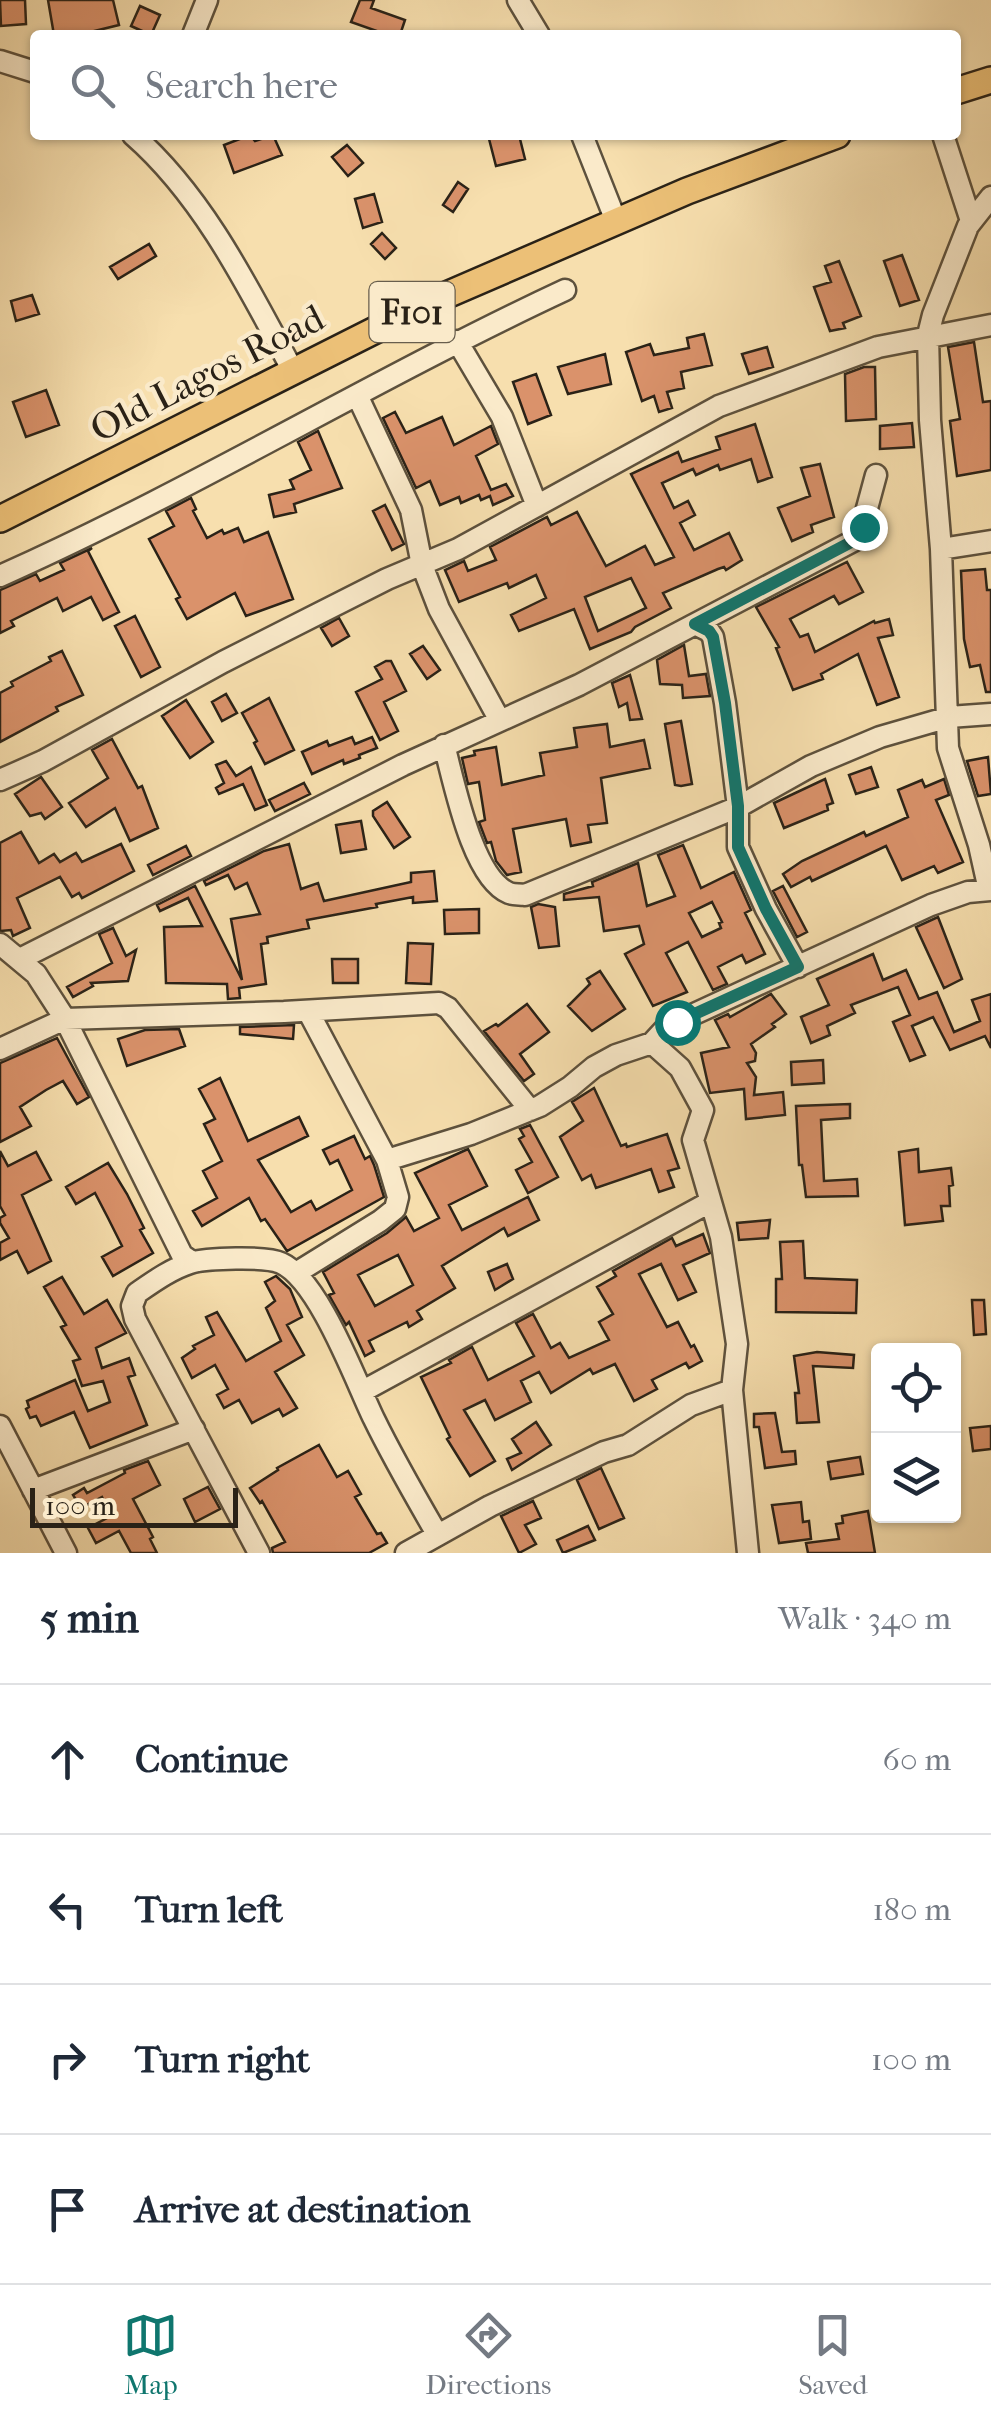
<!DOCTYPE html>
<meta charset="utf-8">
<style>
body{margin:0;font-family:"IM FELL French Canon",serif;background:#f2f2f3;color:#1f2937}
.controls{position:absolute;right:30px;bottom:30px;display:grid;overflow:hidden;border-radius:10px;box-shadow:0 2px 8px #0004}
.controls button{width:90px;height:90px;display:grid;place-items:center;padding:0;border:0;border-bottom:2px solid #e0e1e3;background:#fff;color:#1f2937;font:50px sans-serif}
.scale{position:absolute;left:30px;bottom:25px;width:208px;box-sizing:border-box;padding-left:10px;border:5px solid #2a2217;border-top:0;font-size:28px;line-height:35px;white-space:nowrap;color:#2a2217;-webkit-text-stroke:8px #faeaca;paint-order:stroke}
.stop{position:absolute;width:30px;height:30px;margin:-22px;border:8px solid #0f766e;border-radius:50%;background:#fff}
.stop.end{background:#0f766e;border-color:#fff;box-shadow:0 2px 10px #0008}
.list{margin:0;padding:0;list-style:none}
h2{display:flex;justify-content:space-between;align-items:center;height:130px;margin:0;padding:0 40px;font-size:42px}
h2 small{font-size:32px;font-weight:400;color:#747a83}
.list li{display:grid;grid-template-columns:65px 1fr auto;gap:30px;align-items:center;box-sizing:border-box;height:150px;padding:0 40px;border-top:2px solid #e0e1e3}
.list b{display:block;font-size:38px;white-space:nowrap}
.list em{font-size:32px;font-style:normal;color:#747a83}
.icon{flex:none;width:55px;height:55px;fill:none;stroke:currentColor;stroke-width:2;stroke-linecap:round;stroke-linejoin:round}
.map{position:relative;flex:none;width:991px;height:1553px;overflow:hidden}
.search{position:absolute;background:#fff;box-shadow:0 2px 8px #0004;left:30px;right:30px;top:30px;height:110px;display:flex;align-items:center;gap:25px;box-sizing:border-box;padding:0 35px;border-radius:10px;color:#747a83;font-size:38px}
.sheet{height:730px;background:#fff}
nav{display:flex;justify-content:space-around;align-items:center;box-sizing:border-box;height:140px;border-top:2px solid #e0e1e3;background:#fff;font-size:28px;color:#747a83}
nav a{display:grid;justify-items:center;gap:5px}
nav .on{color:#0f766e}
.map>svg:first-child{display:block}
</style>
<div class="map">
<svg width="991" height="1553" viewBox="0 0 991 1553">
<rect width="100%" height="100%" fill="#f7dfae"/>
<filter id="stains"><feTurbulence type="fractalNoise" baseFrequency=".002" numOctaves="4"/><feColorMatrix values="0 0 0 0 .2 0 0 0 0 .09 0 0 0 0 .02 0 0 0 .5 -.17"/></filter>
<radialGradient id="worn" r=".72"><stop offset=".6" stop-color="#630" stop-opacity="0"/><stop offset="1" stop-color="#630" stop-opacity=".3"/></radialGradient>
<path fill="#da926b" stroke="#2a2217" stroke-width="2.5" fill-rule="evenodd" d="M0 0H25L26 24 1 26Z
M48 0H113L119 25 78 35H54Z
M360 0H374L371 8 405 20 400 35H388L351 22Z
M140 6 160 15 151 35 131 26Z
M250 135 255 141 273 135 282 155 234 173 224 145Z
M488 135H519L525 159 496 166Z
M347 145 363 163 348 176 332 157Z
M458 182 468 189 453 212 443 205Z
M374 194 382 222 363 228 355 199Z
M382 233 396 248 385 259 371 244Z
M149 244 156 256 118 279 110 267Z
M902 255 919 300 900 306 884 261Z
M839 261 861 316 843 323 845 328 830 331 814 287 831 282 825 266Z
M32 295 39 314 16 321 11 301Z
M704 334 712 365 681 372 684 388 667 392 672 408 659 412 654 396 642 401 626 352 650 344 654 355 689 348 687 338Z
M974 342 983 402 991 401V470L957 476 950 421 960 419 948 347Z
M767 347 773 367 749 374 742 354Z
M605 354 611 384 568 394 558 367Z
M864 367H875L876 419 846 421 845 374Z
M536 374 551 415 528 424 513 382Z
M46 390 59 425 26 437 13 402Z
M395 412 406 433 442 417 454 445 491 426 498 444 476 456 491 490 506 484 513 496 493 505 490 496 481 500 479 495 461 503 459 497 440 505 430 481 416 488 383 418Z
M912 423 914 447 880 449V426Z
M755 424 772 477 758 482 751 459 720 470 718 465 696 475 693 469 662 483 674 508 688 501 695 515 680 523 694 550 729 533 742 560 726 570 724 567 718 569 663 593 671 608 635 627 631 632 590 649 574 609 519 631 511 615 546 598 536 575 509 588 507 583 459 602 445 570 464 561 468 571 496 560 490 547 547 517 551 525 577 512 606 566 645 546 655 565 674 557 631 474 678 452 682 462 720 449 716 437ZM631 578 646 608 598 631 585 597Z
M318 431 342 488 294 504 296 512 274 517 269 495 294 489 290 480 311 470 298 442Z
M820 464 834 517 811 525 813 532 792 541 778 508 810 496 801 468Z
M191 498 196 509 193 511 207 538 222 530 224 534 238 528 244 542 268 532 293 599 246 616 235 593 187 619 176 599 180 597 149 539 174 526 166 511Z
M385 505 404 544 392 550 373 511Z
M92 548 88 551 119 612 103 620 91 597 63 611 57 598 11 621 14 626 0 633V590L36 574 40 581 64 570 60 563Z
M847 562 863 592 839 604 834 596 790 619 800 637 808 634 815 652 874 621 875 623 889 619 893 635 878 638 899 697 877 705 858 654 821 674 823 679 793 690 776 648 779 647 756 607Z
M985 569 987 590H991V692H986L980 665 970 667 964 639 961 571Z
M135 616 160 667 141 677 115 626Z
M339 618 349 636 332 646 321 628Z
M684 645 689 676 706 674 710 696 683 698 682 685 660 684 657 660Z
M423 646 440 670 427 679 410 654Z
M62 651 83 695 56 707 58 711 0 742V693L13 686 11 682 51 661 49 657Z
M386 661H391L406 691 384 702 398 731 380 740 356 692 382 679 375 667Z
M630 675 642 719 630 720 627 703 619 707 612 683Z
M226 694 237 713 222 721 212 702Z
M269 698 294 750 265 764 254 743 257 741 242 713Z
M186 700 213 742 190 758 162 716Z
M681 721 692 784 681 786 675 785 665 724Z
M607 724 610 747 644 740 650 768 601 778 607 823 588 825 591 842 571 846 566 819 513 829 521 872 507 875 496 861 491 842 487 843 479 822 485 820 479 782 468 784 462 758 475 755 474 751 496 747 502 785 544 775 540 753 577 747 574 728Z
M352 737 355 744 372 737 377 748 359 755 360 758 344 764 343 760 312 774 302 752 327 741 329 746Z
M112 739 138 788 142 786 158 828 130 841 115 808 86 827 69 803 108 778 92 750Z
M988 757 991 794 978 796 967 761Z
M226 761 236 776 251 767 267 805 255 810 243 784 219 794 216 788 224 783 216 765Z
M871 767 878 787 856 794 849 775Z
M41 777 62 807 45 819 41 813 30 816 15 794Z
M825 779 833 803 827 805 828 810 784 828 774 803Z
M944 779 949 795 936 800 963 862 938 873 934 866 902 880 886 846 812 881 810 877 791 887 783 874 802 861 864 832 866 836 908 817 898 790 922 780 925 787Z
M304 783 310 794 275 811 269 800Z
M387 802 410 837 394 848 373 816V811Z
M361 821 366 849 341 853 336 825Z
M21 832 39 863 54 854 60 862 76 853 82 862 121 844 134 871 82 898 79 893 72 897 60 877 17 898 30 928 13 936 11 930 0 931V843Z
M289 844 301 889 318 883 324 901 411 882V873L434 871 437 901 413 903V897L376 904 377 907 307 920 309 928 267 937 268 943 261 944 266 984 239 988 240 998 228 999 227 984 166 983 164 927 202 926 188 898 160 911 157 905 195 886 242 980 231 919 260 914 247 883 235 889 228 875 206 885 204 881 264 851Z
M683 845 701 888 734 872 751 910 745 913 765 954 746 963 742 955 718 967 727 984 713 990 688 942 666 953 687 992 653 1006 625 954 644 944 639 926 604 931 599 897 564 900V894L593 886 592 882 638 863 647 906 675 896 658 855ZM712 902 722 922 719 923 721 928 702 937 689 913Z
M186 846 191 856 153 875 148 865Z
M783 886 807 932 797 937 773 891Z
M538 904 555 907 559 946 539 948 531 907Z
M479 909V933L445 934 444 910Z
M938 917 962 979 944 988 916 927Z
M113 928 126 956 136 950 128 981 91 983 93 986 73 997 67 987 112 963 99 934Z
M408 943 433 944 431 984 406 983Z
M873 954 883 980 906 970 919 999 937 992 954 1032 980 1021 972 1000 991 994V1048L985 1036 950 1050 933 1017 912 1026 925 1055 910 1061 893 1022 910 1015 898 987 851 1005 855 1013 827 1026 830 1035 811 1043 801 1017 829 1005 817 979Z
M332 959H358V983H333Z
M600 971 625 1009 592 1031 568 1006 590 984 587 979Z
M771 994 786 1014 772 1024 775 1027 751 1044 756 1053 755 1061 747 1063 756 1077 754 1095 783 1092 785 1115 746 1119 744 1089 710 1093 701 1053 729 1047 715 1020 728 1014 730 1017Z
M527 1004 549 1032 520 1054 534 1074 524 1081 484 1031 496 1024 498 1026Z
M294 1025 293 1039 240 1034V1027Z
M179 1029 185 1046 127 1066 118 1039 145 1030Z
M57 1038 89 1097 77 1104 63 1081 46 1090 20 1107 31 1126 0 1142V1063Z
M823 1060 824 1083 792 1085 791 1062Z
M220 1078 248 1141 299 1117 308 1136 258 1160 291 1212 311 1201 316 1210 352 1190 338 1160 330 1164 323 1150 354 1136 365 1159 370 1156 374 1165 384 1197 287 1251 265 1219 261 1221 249 1198 202 1226 193 1211 217 1198 203 1171 222 1161 204 1124 215 1119 199 1089Z
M594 1088 621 1146 626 1144 627 1147 667 1134 679 1168 668 1171 674 1187 659 1192 651 1169 596 1188 591 1175 582 1180 560 1137 583 1121 572 1102Z
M850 1104V1118L821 1120 824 1181 857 1179 858 1196 806 1197 802 1165H799L796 1106Z
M530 1125 558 1177 528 1193 516 1170 532 1162 519 1139 524 1136 520 1129Z
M468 1149 487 1186 449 1205 462 1230 528 1197 539 1220 508 1236 504 1228 442 1266 455 1288 417 1311 422 1319 409 1327 407 1322 369 1341 374 1351 365 1356 349 1322 346 1325 329 1295 334 1293 323 1272 387 1233 406 1217 414 1231 439 1218 415 1173ZM398 1255 413 1285 375 1306 358 1275Z
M918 1149 919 1172 951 1168 953 1185 949 1186 950 1206H941L943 1221 905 1225 899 1152Z
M0 1151 8 1166 36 1152 51 1180 22 1195 51 1261 28 1273 17 1251 0 1260V1243L9 1238 0 1223V1218L5 1215 0 1206Z
M108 1163 127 1194 144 1228 140 1230 153 1253 113 1276 102 1257 122 1246 108 1218 95 1193 76 1204 66 1187Z
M770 1220 768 1238 739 1240 737 1223Z
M703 1234 710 1253 683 1265 696 1292 678 1300 661 1264 639 1274 667 1327 678 1322 691 1347 694 1345 702 1361 689 1368 686 1363 652 1380 657 1389 634 1401 615 1364 593 1374 590 1369 551 1393 539 1372 521 1381 531 1402 495 1420 485 1400 464 1410 495 1461 470 1476 447 1439 450 1437 421 1377 451 1363 449 1360 472 1347 488 1380 534 1356 516 1323 533 1314 551 1348 560 1343 569 1358 609 1340 599 1322 613 1314 597 1287 616 1276 613 1271 672 1238 676 1246Z
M803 1241 805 1278 857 1280 856 1313 776 1312V1279H782L780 1242Z
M507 1264 513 1279 495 1290 488 1272Z
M276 1276 290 1289 302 1317 287 1325 304 1355 275 1372 297 1408 283 1416 279 1409 252 1423 239 1400 224 1408 217 1395 228 1389 215 1365 192 1378 182 1358 195 1349 193 1346 214 1335 206 1317 217 1312 246 1361 281 1341 266 1308 275 1301 265 1282Z
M62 1277 84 1314 107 1300 126 1333 96 1348 102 1368 129 1358 135 1375 128 1377 147 1425 90 1448 74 1412 41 1426 36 1416 30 1418 26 1409 29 1407 27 1401 75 1380 88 1411 110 1402 103 1381 82 1386 73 1361 80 1359 61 1327 66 1325 44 1287Z
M972 1300H984L986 1334 974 1335Z
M817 1352 854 1355 853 1368 813 1366 819 1422 797 1423 795 1393H799L794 1356Z
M775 1413 782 1452 795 1451 796 1464 765 1468 759 1427H754V1414Z
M536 1422 551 1445 512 1470 507 1459 521 1453 512 1439Z
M991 1426V1449L973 1451 970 1428Z
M319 1445 337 1477 348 1471 361 1494 355 1497 377 1534 381 1533 387 1543 369 1553H273L272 1548 285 1542 262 1501 260 1503 250 1488 278 1470 277 1468Z
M860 1457 863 1474 831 1479 828 1462Z
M148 1461 160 1485 133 1499 153 1537 150 1539 157 1553H131L119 1531 96 1543 88 1528 111 1516 102 1497 81 1508 73 1495 84 1488 87 1493 125 1473 124 1470Z
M601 1468 624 1518 599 1529 577 1480Z
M208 1487 220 1509 195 1522 184 1499Z
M533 1501 541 1518 525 1525 536 1544 519 1553 501 1516Z
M801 1502 803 1522 809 1521 811 1539 779 1543 772 1505Z
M868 1511 875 1553H808L806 1543 839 1539 836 1524 843 1523 842 1516Z
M588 1526 595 1540 563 1553 557 1540Z"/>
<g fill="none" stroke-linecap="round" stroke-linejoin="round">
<g stroke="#5d513d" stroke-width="25">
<path id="minor" d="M518 0 539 35
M193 35 207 0
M0 61 35 72
M133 135C204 197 249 289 293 371
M582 135 616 221
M943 135 971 221
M457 341 502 417 537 506
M357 395 411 510 422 565 439 609 499 719
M941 549 991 541
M0 576C193 490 374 379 565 290
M695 624 709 631 713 637 725 703 738 807V847L766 909 798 967
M444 745C454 781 472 878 509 893 514 895 520 894 525 895L738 807 811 766 880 737 949 717 991 714
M0 780 43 761 223 662 387 579 458 549 719 406 878 347 991 325
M989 890 979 845 948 748 941 549 930 420 928 335 933 315 968 226 991 197
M0 944 36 974 65 1019 182 1255 192 1262
M20 959 403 765 579 685 859 538 876 475
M652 1043 680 1068 703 1110 693 1140 721 1237 737 1344 732 1390 748 1553
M0 1049 65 1019 284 1012 439 1003 448 1008 530 1110
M387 1160 471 1134 540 1106 570 1087 594 1067 616 1055 652 1043 664 1030 692 1015 931 905 968 892 991 890
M296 1273 380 1221 395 1209 398 1197 387 1160 308 1011
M363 1391 710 1202
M0 1426 66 1553
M33 1490 194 1429
M259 1553 135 1319 132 1306 137 1293C153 1282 171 1269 190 1263 206 1258 266 1256 281 1263 319 1280 356 1382 374 1419 393 1458 415 1496 437 1534
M406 1553 490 1506 604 1452 628 1445 691 1405 732 1390"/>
</g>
<g stroke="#2a2217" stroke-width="30">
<path id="major" d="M956 91 991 80
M0 519 435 300 687 191 837 135"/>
</g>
<use href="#minor" stroke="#faeaca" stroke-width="20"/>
<use href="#major" stroke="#ecc077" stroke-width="25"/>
</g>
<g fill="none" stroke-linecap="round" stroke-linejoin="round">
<path stroke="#0f766e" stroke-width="12" d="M677 1022 798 967 766 909 738 847V806L725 703 713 637 709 631 695 624 859 538 864 527"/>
</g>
<g text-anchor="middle" stroke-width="9" stroke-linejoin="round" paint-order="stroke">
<rect fill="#faeaca" stroke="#685e4d" stroke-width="2.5" x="369.5" y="282" width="85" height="60" rx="8"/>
<g font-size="35" font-weight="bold" fill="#2a2217">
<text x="412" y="324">F101</text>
</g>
<g font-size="38" fill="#2a2217" stroke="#faeaca">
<text transform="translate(207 373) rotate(-27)" y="13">Old Lagos Road</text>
</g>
</g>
<rect width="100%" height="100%" filter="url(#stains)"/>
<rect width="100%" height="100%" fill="url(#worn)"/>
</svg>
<div class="controls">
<button><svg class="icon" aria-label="locate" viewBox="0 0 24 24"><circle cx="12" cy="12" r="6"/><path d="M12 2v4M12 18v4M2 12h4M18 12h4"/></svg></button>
<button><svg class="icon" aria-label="layers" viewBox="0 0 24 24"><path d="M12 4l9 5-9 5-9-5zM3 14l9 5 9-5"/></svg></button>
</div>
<div class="scale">100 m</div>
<div class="stop" style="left:677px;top:1022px"></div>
<div class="stop end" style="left:864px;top:527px"></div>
<div class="search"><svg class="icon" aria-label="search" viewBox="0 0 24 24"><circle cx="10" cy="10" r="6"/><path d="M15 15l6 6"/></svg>Search here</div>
</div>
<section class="sheet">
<h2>5 min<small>Walk · 340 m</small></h2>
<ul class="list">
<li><svg class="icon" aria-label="ahead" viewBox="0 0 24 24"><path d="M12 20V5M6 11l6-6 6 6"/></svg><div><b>Continue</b></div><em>60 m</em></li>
<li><svg class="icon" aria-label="left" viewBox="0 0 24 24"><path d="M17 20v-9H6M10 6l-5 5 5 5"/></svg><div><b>Turn left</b></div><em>180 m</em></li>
<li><svg class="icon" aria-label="right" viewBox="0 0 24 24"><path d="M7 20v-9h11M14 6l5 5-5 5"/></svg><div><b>Turn right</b></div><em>100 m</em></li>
<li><svg class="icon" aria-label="arrive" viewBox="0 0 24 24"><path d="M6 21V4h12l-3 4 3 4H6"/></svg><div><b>Arrive at destination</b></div></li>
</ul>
</section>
<nav>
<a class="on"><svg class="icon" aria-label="map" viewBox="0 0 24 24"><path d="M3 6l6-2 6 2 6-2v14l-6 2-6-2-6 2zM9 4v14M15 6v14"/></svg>Map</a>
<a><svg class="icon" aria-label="directions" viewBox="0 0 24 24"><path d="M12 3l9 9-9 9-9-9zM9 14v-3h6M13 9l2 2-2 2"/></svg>Directions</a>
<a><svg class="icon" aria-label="saved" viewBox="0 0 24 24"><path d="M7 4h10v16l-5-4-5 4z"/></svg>Saved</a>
</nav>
